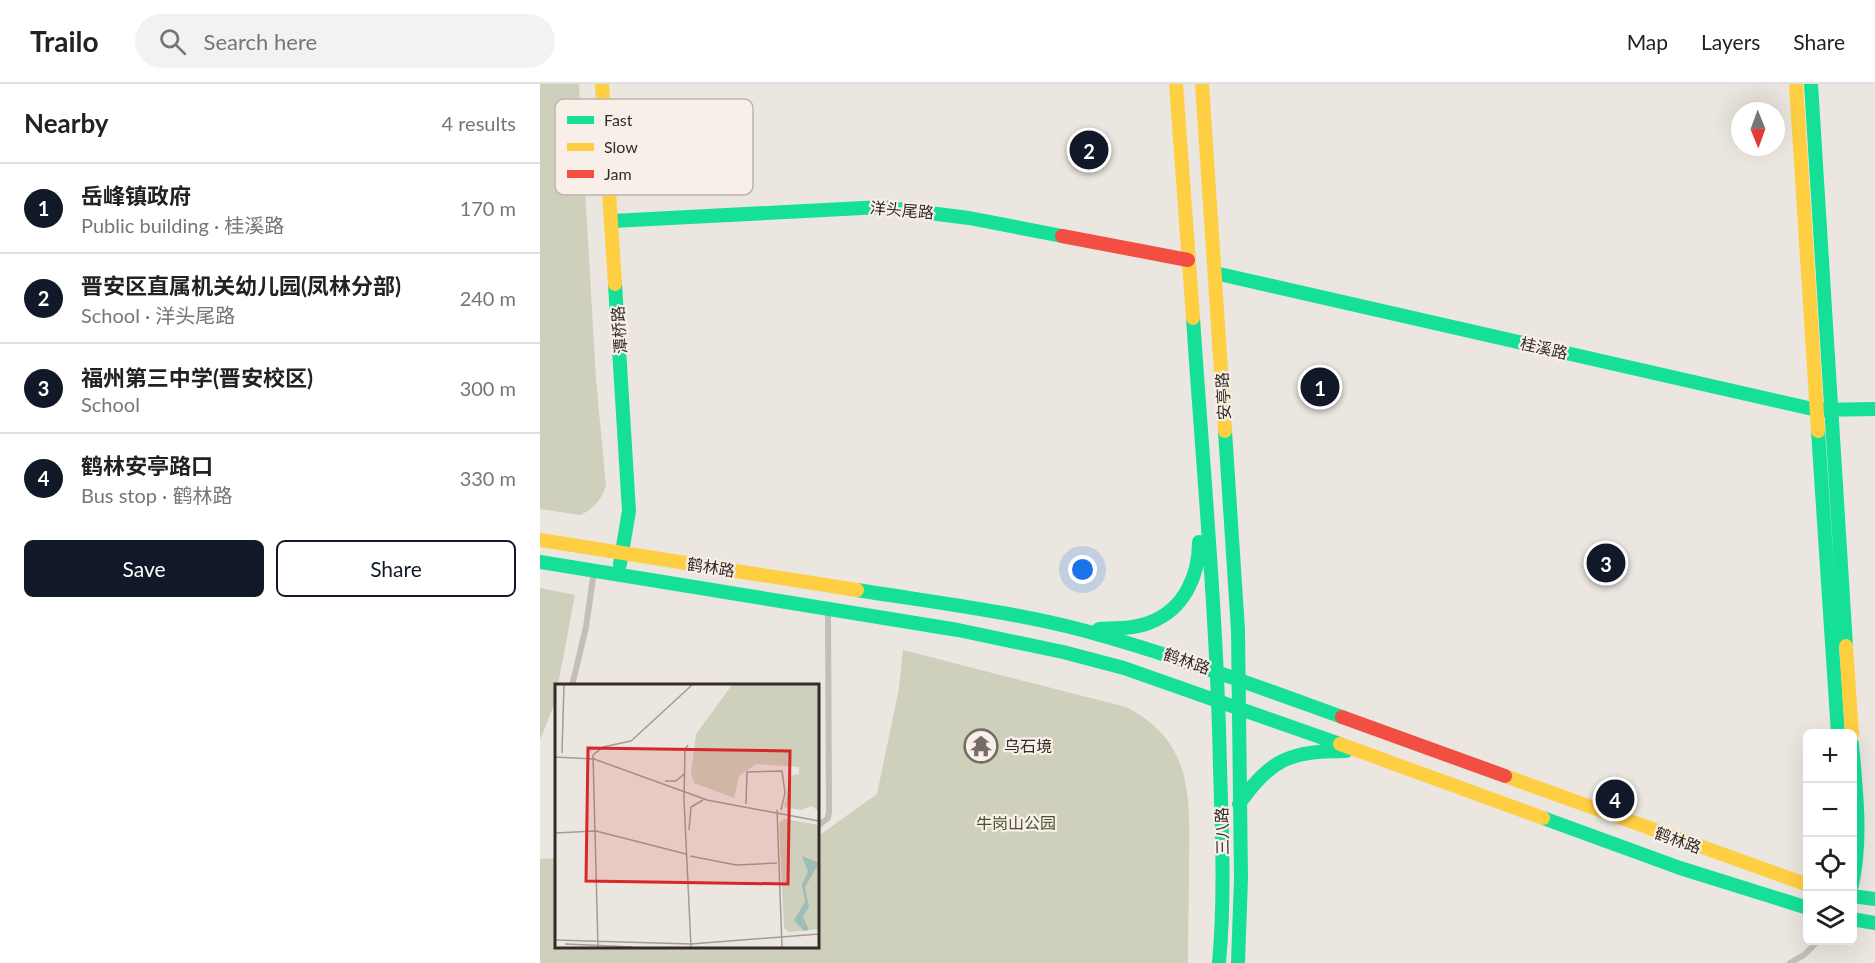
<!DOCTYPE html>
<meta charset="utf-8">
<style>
body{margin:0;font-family:Lato,"Noto Sans SC",sans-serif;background:#f2f2f2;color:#222}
.controls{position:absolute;right:18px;bottom:18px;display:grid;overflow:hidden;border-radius:9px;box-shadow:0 6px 24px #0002}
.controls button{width:54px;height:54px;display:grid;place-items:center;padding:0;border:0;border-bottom:2px solid #e0e0e0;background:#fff;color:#222;font:30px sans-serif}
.compass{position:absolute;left:1191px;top:18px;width:54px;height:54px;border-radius:50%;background:#fff;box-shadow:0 6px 24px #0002;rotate:179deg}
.you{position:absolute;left:543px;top:486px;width:21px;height:21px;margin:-15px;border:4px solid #fff;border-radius:50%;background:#1a73e8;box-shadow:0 0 0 9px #1a73e833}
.badge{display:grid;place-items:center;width:39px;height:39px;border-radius:50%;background:#111827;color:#fff;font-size:20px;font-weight:700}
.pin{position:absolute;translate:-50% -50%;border:3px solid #fff;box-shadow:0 2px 6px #0006}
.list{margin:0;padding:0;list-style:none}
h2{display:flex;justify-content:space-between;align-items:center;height:78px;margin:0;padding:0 24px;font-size:26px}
h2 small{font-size:20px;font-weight:400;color:#767676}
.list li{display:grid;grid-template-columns:39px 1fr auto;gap:18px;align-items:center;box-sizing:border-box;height:90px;padding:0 24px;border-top:2px solid #e0e0e0}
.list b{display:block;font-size:22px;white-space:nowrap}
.list p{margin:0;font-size:20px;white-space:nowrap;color:#767676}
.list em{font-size:20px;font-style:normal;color:#767676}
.actions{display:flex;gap:12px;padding:18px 24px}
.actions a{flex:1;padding:14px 0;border:2px solid #111827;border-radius:9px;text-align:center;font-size:21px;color:#111827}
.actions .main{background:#111827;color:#fff}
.icon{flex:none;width:33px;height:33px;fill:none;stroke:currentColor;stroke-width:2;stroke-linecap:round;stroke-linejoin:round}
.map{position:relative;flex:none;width:1335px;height:879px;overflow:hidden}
header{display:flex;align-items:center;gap:36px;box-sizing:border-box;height:84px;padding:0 30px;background:#fff;border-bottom:2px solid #e0e0e0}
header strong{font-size:28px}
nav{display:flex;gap:33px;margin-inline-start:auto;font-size:21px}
.search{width:420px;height:54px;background:#f2f2f2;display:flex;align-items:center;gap:15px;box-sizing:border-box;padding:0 21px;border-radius:33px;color:#767676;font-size:22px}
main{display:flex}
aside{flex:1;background:#fff}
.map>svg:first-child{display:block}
</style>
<header>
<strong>Trailo</strong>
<div class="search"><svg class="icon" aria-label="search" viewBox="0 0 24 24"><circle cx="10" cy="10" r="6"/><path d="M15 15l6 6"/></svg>Search here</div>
<nav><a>Map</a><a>Layers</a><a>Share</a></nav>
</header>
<main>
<aside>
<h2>Nearby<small>4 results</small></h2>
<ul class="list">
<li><span class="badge">1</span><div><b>岳峰镇政府</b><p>Public building · 桂溪路</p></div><em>170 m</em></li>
<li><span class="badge">2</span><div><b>晋安区直属机关幼儿园(凤林分部)</b><p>School · 洋头尾路</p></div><em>240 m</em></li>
<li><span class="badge">3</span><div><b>福州第三中学(晋安校区)</b><p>School</p></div><em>300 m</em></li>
<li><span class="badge">4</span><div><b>鹤林安亭路口</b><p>Bus stop · 鹤林路</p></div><em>330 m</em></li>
</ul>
<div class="actions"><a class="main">Save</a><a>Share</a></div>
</aside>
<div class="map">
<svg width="1335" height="879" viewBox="0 0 1335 879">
<rect width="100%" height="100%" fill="#ece6e0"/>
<path fill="#ced0bb" d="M0 0H39L56 295 66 402C61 416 54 425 40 431L0 425Z
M0 504 35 511 18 601 16 602V616L0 656Z
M363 566 586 623C653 657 650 712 649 778 649 811 648 845 648 879H0V775L16 774V862H278V752L337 710 359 604Z"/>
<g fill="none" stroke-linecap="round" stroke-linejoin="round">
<path stroke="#c4beba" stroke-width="6" d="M32 602 46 543 54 487
M278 742 288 734 289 727 288 529
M1250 879 1264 871 1279 856"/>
<path stroke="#16e098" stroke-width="14" d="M1271 0 1306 562
M72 137 342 123 429 134 522 152
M675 189 1277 326 1335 325
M75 200 89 427 80 480
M653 234C663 384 677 533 680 684 682 749 685 814 679 879
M685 347 698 546 701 794 698 879
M1278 347 1298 650
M0 478 418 546 523 568 584 584 800 660
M317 506C392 518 468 527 542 546 631 570 716 602 802 633
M559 545C576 544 595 545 611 538 644 525 659 492 659 458
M1312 660C1316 707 1322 754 1312 801
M699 720C732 674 750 667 806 667
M1003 734 1140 784 1268 824
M1312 812 1335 815
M1312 835 1335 839"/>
<path stroke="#ffcf43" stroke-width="14" d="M62 0 75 200
M636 0 653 234
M662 0 685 347
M1256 0 1278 347
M0 456 317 506
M1306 562 1312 650
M800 660 1003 734
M965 692 1268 801"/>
<path stroke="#f24e42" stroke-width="14" d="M522 152 648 176
M802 633 965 692"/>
</g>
<defs>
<g id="temple-ring" transform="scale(1.725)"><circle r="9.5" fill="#f8efe8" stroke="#756c68" stroke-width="1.5"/><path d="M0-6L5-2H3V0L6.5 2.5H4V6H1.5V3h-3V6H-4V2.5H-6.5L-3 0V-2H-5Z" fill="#756c68"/></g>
</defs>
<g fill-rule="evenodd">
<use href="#temple-ring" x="441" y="662"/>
</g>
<g text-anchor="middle" stroke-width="4.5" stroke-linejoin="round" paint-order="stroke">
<g font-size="16" fill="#352b28" stroke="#f8efe8">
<text transform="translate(362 126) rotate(5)" y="6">洋头尾路</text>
<text transform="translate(79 246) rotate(-94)" y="6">潭桥路</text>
<text transform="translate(1004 264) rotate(13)" y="6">桂溪路</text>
<text transform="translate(683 312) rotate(-93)" y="6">安亭路</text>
<text transform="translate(171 483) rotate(9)" y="6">鹤林路</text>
<text transform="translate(647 577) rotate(19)" y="6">鹤林路</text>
<text transform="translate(682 747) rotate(-91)" y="6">三八路</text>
<text transform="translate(1138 756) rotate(20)" y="6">鹤林路</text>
</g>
<g font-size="16" fill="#352b28" stroke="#f8efe8" text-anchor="start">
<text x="464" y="668">乌石境</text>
</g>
<g font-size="16" fill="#48512e" stroke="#f8efe8">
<text x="476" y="745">牛岗山公园</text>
</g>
</g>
<g transform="translate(15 600)">
<rect width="264" height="264" fill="#ece6e0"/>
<path d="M177 1H264V128L257 122 246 126 229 123 236 92 244 90V83L201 80 184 92 179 114 139 99 136 89 141 50ZM229 135 264 141V245L234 248 229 244 224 139Z" fill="#ced0bb"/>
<path d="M247 172 264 179 250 203 254 223 248 232 254 246 249 247 239 236 250 218 247 200 253 188Z" fill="#9ebdb9"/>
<path fill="none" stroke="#a39b96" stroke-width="1.5" d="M133 61 130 65 129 116 136 263M7 69 9 1M38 71 48 63 76 57 137 1M38 71 43 263M0 73 39 75 152 116 264 137M110 97H121L129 90M191 120 192 88 227 87 230 109 226 126M222 126 227 263M134 146 136 123 148 116M0 149 41 147 131 170M135 172 181 181 222 179M0 256 136 260 264 250M10 260 78 263"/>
<path fill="#d62828" fill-opacity="0.15" stroke="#d62828" stroke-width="3" d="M33 64 235 67 233 200 31 197Z"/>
<rect width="264" height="264" fill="none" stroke="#352b28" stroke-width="3"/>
</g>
<rect x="15" y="15" width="198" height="96" rx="9" fill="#f8efe8" stroke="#beb4ae" stroke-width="1.5"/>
<rect x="27" y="32" width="27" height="8" fill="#16e098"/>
<rect x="27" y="59" width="27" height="8" fill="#ffcf43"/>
<rect x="27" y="86" width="27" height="8" fill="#f24e42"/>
<g font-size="16" fill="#352b28">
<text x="64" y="42">Fast</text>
<text x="64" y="69">Slow</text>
<text x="64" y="96">Jam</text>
</g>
</svg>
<div class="controls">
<button>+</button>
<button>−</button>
<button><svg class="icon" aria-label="locate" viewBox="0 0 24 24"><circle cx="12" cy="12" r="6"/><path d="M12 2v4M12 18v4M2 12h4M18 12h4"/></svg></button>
<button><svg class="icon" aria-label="layers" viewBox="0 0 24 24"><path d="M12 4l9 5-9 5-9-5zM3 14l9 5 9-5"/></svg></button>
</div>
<svg class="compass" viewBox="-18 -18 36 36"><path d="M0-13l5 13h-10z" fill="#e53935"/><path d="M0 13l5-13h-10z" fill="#767676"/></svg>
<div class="you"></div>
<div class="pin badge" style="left:780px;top:303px">1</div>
<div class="pin badge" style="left:549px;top:66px">2</div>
<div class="pin badge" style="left:1066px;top:479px">3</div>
<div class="pin badge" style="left:1075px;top:715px">4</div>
</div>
</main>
